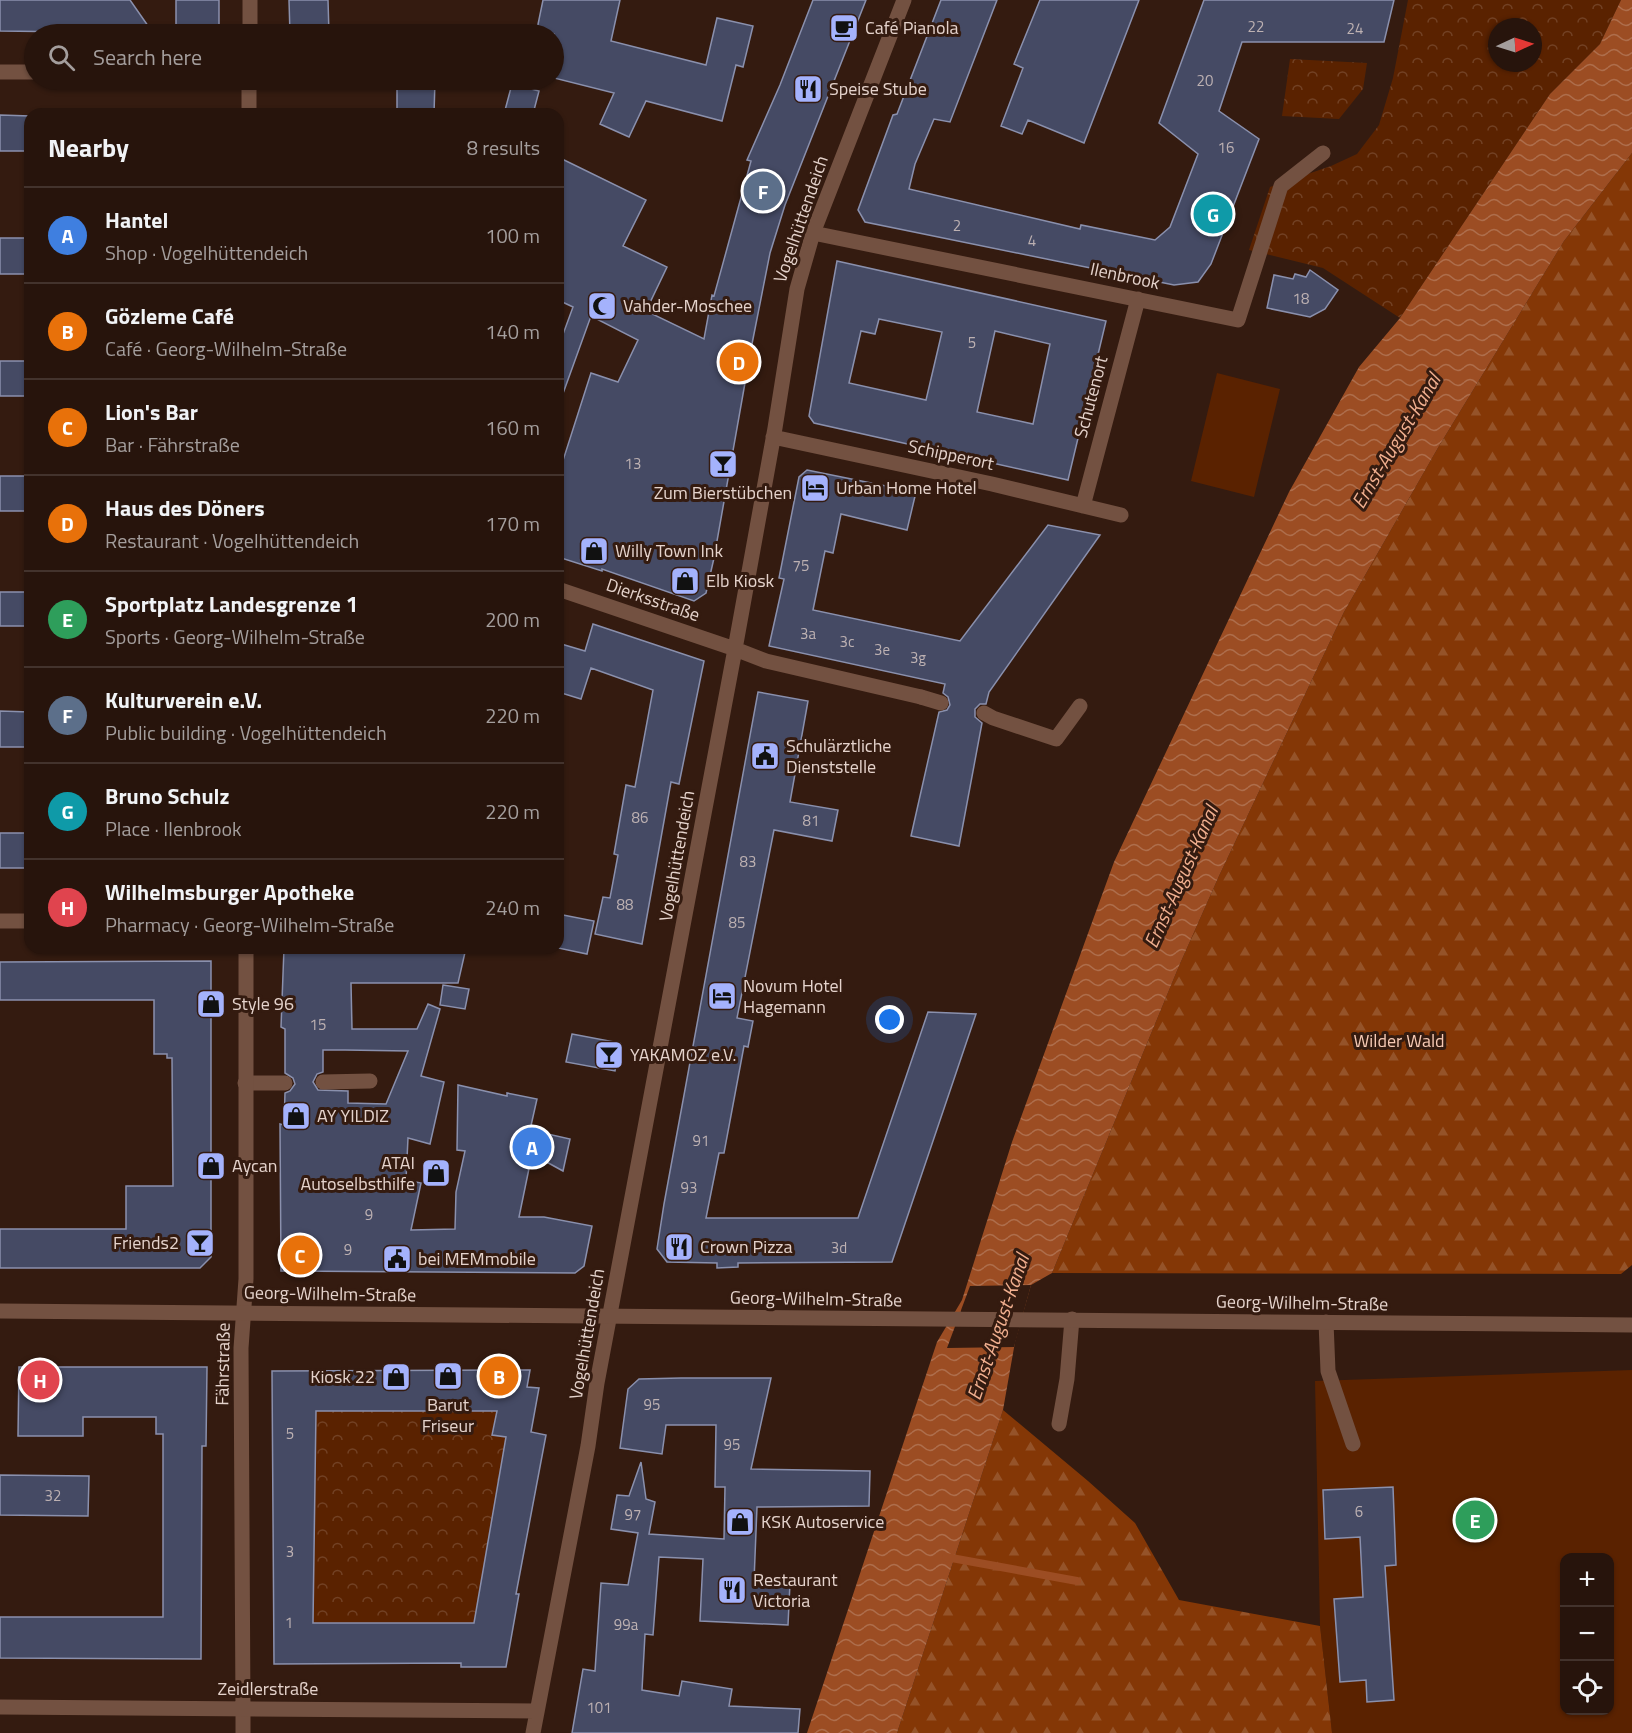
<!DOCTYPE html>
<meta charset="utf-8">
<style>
body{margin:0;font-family:"Titillium Web",sans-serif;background:#33211a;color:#f1f3f6}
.controls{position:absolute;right:18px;bottom:18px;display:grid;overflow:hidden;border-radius:12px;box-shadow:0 2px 4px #0004}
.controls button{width:54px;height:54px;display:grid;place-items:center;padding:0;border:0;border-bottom:2px solid #43332d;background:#27140c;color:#f1f3f6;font:30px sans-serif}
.compass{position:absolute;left:1488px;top:18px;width:54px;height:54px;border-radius:50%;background:#27140c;box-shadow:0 2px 4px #0004;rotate:86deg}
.you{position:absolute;left:890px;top:1020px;width:21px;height:21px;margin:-15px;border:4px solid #fff;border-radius:50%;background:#1a73e8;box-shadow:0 0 0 9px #1a73e833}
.badge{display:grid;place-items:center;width:39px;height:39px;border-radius:50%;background:#a4b2fc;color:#fff;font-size:20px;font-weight:700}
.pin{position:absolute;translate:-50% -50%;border:3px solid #fff;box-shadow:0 2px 6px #0006}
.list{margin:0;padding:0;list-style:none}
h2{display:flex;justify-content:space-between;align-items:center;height:78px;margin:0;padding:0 24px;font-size:26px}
h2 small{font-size:20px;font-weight:400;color:#a49e9d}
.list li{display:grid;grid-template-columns:39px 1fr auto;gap:18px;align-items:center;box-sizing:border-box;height:96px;padding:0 24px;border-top:2px solid #43332d}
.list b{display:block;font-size:22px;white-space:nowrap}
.list p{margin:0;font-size:20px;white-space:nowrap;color:#a49e9d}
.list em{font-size:20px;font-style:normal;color:#a49e9d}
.icon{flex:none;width:33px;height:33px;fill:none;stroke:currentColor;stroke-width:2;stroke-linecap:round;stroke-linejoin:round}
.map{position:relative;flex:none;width:1632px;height:1733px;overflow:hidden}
.search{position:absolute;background:#27140c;box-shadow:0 2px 4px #0004;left:24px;top:24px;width:540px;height:66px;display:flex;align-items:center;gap:15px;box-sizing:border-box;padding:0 21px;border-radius:33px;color:#a49e9d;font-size:22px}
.panel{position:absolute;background:#27140c;box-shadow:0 2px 4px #0004;left:24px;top:108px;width:540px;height:846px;border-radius:18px}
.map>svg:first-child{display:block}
</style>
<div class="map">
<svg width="1632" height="1733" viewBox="0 0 1632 1733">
<defs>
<pattern id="forest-firs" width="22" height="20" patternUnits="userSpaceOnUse" patternTransform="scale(1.5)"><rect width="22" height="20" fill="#843706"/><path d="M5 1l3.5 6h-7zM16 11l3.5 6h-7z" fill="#955329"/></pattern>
<pattern id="park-crowns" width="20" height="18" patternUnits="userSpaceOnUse" patternTransform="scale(1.5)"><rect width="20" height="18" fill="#5a2200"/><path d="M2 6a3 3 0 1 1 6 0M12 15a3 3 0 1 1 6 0" fill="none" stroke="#724124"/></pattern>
<pattern id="water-waves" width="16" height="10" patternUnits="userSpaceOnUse" patternTransform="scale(1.5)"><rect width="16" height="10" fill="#9c4d23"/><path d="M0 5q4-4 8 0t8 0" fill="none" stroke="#ae6e4c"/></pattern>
</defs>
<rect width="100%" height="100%" fill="#341b10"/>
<path fill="#5a2200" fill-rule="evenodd" d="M1217 373 1280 389 1254 497 1191 481Z
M1632 1370V1733H1332L1320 1626 1315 1381ZM1564 1558H1610V1710H1564Z"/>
<path fill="url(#forest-firs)" d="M1632 153V1265L1621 1274 1052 1273 1179 966 1219 876 1344 612 1439 446 1564 241Z
M1003 1410 1088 1481 1135 1523 1179 1600 1320 1626 1332 1733H897Z"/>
<path fill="url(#park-crowns)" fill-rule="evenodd" d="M1408 0H1621L1600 44 1550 94 1400 318 1323 268 1249 250 1270 187 1331 166 1357 154 1379 125 1393 78ZM1497 27H1533V63H1497Z
M1290 59 1367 63 1363 89 1339 119 1282 116Z
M316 1411H497L492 1434 506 1437 474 1622 475 1635 466 1623H325L313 1627Z"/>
<path fill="url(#water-waves)" d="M1621 0H1632V153L1564 241 1439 446 1344 612 1219 876 1179 966 1052 1273 1031 1285 1015 1342 1003 1410 897 1733H807L937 1342 962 1300 1012 1142 1114 862 1289 492 1359 367 1400 318 1550 94 1600 44Z"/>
<path fill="#341b10" d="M1031 1285 1014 1347 947 1348 970 1286Z"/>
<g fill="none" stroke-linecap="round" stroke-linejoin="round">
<path stroke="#9c4d23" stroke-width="8" d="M946 1557 1077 1581"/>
</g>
<path fill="#454a64" stroke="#8a90ad" stroke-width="1.5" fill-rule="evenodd" d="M0 0H130L153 33 0 31Z
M176 0H219V34H176Z
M289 0H328L329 34H290Z
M543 0H620L611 41 706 65 717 18 753 26 743 67 736 65 722 121 646 101 629 137 600 124 614 93 554 78V34H536Z
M813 0H866L785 205 770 253 751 349 714 558 706 593 694 601 602 569V571L558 557V476L591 373 618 382 638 340 591 316 561 399 558 398V348L573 307 558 300V157L646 200 623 246 667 267 646 311 704 339 712 295 714 296 751 161 747 160 780 85Z
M941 0H997L950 122 934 119 915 164 909 189 1080 229 1081 225 1155 240 1170 227 1198 154 1159 123 1204 0H1394L1384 42H1242L1219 111 1259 139 1211 264 1198 282 1174 285 865 222 858 210 893 115 897 114Z
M1040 0H1139L1084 143 1028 120 1022 134 1001 126 1023 68 1014 64Z
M397 80H435L434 114H397Z
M512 84 539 91 533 114H504Z
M0 115 30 116V151H0Z
M0 238H30V274H0Z
M837 261 1106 321 1068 480 814 423 809 416ZM879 319 942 332 926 400 849 383 861 331 875 334ZM995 331 1050 344 1033 424 977 412Z
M1310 270 1338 290 1325 309 1310 317 1267 308 1274 275 1293 279 1295 274 1306 277Z
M0 361H30V396H0Z
M807 470 916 492 907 530 841 514 833 553 825 551 813 610 960 641 1048 525 1100 535 989 692 986 704H980L975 709V717L982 723 959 846 911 836 939 712 947 710 950 705 948 697 943 693 945 684 769 646 784 579 779 578 799 477Z
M0 476H30V511H0Z
M0 592H30V626H0Z
M593 624 704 661 679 784 671 782 642 944 595 934 603 897 610 898 618 855 614 854 626 785 635 787 653 690 591 668 581 699 558 692V643L585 651Z
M758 692 808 701 790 802 838 810 832 841 774 830 737 1018 753 1021 748 1047 744 1046 724 1153H719L706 1218H858L928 1012 976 1014 892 1262 738 1263V1267L717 1268V1263L667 1262 657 1249 664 1204Z
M0 711 30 712V747H0Z
M0 833H30V868H0Z
M558 914 594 921 587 954 558 948Z
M284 948H466L458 983H351L352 1029H417L428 1004 440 1009 421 1076 444 1082 430 1144 408 1138 406 1180 421 1183 411 1230 455 1229 456 1192 465 1151 457 1150 458 1085 507 1096V1093L537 1099 530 1130 570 1139 563 1171 532 1154 519 1217H544L592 1226 584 1266 575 1273 281 1271 280 1124 284 1125 285 1093 290 1091 295 1084 293 1078 285 1073V1029L281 1027ZM323 1050H345L408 1051 386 1104 348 1103V1091L318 1090 313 1082 317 1074 323 1072Z
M211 961V1257L200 1268H0V1229H126V1186H173L172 1058H167V1054H154V1000H0V962Z
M443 985 469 989 465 1009 440 1005Z
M572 1034 620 1043 615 1071 566 1062Z
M19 1367H207L206 1446H202L201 1659 0 1658V1617H163V1434H156V1417H83V1436H18Z
M530 1370 527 1387 539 1388 531 1432 546 1435 516 1594H519L506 1667H461V1663L274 1664 272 1371ZM316 1411H497L492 1435 506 1437 474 1623H313Z
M681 1378H771L751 1469 870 1471 869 1506 757 1507 754 1581 790 1583 788 1625 700 1621 703 1559 659 1557 653 1635 645 1634 642 1690 679 1696 682 1681 732 1689 729 1706 800 1709 798 1733H572L583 1669 595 1671 601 1583 628 1585 638 1533 611 1529 617 1495 629 1496 641 1462 646 1499 655 1502 649 1534 724 1539 725 1487H715L716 1425H666L662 1454 620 1448 628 1389 639 1379Z
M0 1475 89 1476 88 1516 0 1515Z
M1393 1487 1396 1565 1385 1566 1394 1700 1367 1702 1366 1680 1340 1682 1334 1599 1363 1597 1360 1537 1325 1539 1323 1490Z"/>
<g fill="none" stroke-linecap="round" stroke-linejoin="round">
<path stroke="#735141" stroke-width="15" d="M921 697 941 703
M984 713 993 718 1056 739 1080 706
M323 1082 370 1081
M245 1083H285
M1326 1322 1328 1371 1353 1444
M1059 1424 1067 1379 1072 1319
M243 1733V1709"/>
<path stroke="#735141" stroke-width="15" d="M250 34V0
M0 72H34
M249 114V80
M813 233 1238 320 1281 186 1323 153
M773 437 992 484 1121 515
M1083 506 1138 299
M558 589 735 649 766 661 921 697
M0 921H30
M0 1707 536 1711
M243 1709 241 1348 246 1279V948
M533 1733 588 1446 597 1383 735 649 775 428 797 289 813 233 904 0"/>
<path stroke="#735141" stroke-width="15" d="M0 1311 1632 1325"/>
</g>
<defs>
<g id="cafe-square" transform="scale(1.5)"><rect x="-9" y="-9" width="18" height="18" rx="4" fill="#a4b2fc" stroke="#341b10"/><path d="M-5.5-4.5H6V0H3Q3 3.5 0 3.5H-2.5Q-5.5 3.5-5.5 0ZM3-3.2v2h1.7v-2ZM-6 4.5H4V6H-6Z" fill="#111"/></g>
<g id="restaurant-square" transform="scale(1.5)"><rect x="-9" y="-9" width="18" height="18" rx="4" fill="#a4b2fc" stroke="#341b10"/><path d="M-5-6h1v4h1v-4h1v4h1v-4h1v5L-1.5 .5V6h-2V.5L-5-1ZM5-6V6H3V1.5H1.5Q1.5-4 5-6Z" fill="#111"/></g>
<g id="mosque-square" transform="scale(1.5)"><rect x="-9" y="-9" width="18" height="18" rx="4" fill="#a4b2fc" stroke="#341b10"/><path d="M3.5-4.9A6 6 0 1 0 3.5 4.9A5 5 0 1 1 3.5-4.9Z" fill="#111"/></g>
<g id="bar-square" transform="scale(1.5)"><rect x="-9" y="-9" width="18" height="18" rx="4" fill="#a4b2fc" stroke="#341b10"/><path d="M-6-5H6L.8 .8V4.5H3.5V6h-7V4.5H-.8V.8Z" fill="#111"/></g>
<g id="hotel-square" transform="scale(1.5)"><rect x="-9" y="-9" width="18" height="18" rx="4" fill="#a4b2fc" stroke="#341b10"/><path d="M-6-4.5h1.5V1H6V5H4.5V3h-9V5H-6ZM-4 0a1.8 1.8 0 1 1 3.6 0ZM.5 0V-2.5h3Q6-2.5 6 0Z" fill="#111"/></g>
<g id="shop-square" transform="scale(1.5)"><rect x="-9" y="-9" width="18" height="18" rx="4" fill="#a4b2fc" stroke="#341b10"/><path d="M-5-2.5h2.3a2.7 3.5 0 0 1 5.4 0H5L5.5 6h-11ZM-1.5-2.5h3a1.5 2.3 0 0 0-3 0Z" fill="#111"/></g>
<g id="civic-square" transform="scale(1.5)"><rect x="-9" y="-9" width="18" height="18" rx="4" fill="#a4b2fc" stroke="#341b10"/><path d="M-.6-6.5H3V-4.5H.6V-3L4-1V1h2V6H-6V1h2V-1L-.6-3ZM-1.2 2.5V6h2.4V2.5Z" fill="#111"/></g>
</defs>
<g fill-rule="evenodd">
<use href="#cafe-square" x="844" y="28"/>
<use href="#restaurant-square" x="808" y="89"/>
<use href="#mosque-square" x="602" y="306"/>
<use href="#bar-square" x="723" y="464"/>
<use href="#hotel-square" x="815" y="488"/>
<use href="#shop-square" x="594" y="551"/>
<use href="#shop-square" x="685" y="581"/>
<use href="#civic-square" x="765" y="756"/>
<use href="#hotel-square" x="722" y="996"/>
<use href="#shop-square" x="211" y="1004"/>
<use href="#bar-square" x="609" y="1055"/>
<use href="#shop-square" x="296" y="1116"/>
<use href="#shop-square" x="211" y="1166"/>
<use href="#shop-square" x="436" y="1173"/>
<use href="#bar-square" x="200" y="1243"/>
<use href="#restaurant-square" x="679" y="1247"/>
<use href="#civic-square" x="397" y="1259"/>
<use href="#shop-square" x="448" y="1376"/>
<use href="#shop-square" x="396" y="1377"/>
<use href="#shop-square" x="740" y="1522"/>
<use href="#restaurant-square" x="732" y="1590"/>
</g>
<g text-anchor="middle" stroke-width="6" stroke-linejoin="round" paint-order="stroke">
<g font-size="15" fill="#bdb1b2">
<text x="1256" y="32">22</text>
<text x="1355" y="34">24</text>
<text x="1205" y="86">20</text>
<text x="1226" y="153">16</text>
<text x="957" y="231">2</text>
<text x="1032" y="246">4</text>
<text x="1301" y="304">18</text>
<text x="972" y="348">5</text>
<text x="633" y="469">13</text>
<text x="801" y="571">75</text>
<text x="808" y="639">3a</text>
<text x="847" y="647">3c</text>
<text x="882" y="655">3e</text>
<text x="918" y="663">3g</text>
<text x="640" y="823">86</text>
<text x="811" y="826">81</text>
<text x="748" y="867">83</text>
<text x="625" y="910">88</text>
<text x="737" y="928">85</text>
<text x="318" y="1030">15</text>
<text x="701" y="1146">91</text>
<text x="689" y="1193">93</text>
<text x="369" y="1220">9</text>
<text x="839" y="1253">3d</text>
<text x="348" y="1255">9</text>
<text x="652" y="1410">95</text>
<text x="290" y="1439">5</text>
<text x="732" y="1450">95</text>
<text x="53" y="1501">32</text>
<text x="1359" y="1517">6</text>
<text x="633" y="1520">97</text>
<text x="290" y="1557">3</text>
<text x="289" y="1628">1</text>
<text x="626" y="1630">99a</text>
<text x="599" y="1713">101</text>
</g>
<g font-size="18" fill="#e5d3cc" stroke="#341b10" text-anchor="start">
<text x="865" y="34">Café Pianola</text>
<text x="829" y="95">Speise Stube</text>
<text x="623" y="312">Vahder-Moschee</text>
<text x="836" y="494">Urban Home Hotel</text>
<text x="723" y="499" text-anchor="middle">Zum Bierstübchen</text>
<text x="615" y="557">Willy Town Ink</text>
<text x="706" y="587">Elb Kiosk</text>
<text x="786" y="752">Schulärztliche<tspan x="786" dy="21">Dienststelle</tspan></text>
<text x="743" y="992">Novum Hotel<tspan x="743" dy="21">Hagemann</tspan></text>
<text x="232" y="1010">Style 96</text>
<text x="630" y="1061">YAKAMOZ e.V.</text>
<text x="317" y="1122">AY YILDIZ</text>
<text x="415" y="1169" text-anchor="end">ATAI<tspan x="415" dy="21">Autoselbsthilfe</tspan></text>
<text x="232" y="1172">Aycan</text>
<text x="179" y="1249" text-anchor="end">Friends2</text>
<text x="700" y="1253">Crown Pizza</text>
<text x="418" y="1265">bei MEMmobile</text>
<text x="375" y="1383" text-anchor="end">Kiosk 22</text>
<text x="448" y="1411" text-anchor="middle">Barut<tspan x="448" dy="21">Friseur</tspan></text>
<text x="761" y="1528">KSK Autoservice</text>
<text x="753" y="1586">Restaurant<tspan x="753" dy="21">Victoria</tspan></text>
</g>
<g font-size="18" fill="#e5d3cc" stroke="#341b10">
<text transform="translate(801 219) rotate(-71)" y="6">Vogelhüttendeich</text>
<text transform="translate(1125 276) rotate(12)" y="6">Ilenbrook</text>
<text transform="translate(1091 397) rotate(-75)" y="6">Schutenort</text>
<text transform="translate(951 455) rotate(12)" y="6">Schipperort</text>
<text transform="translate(653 600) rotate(19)" y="6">Dierksstraße</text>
<text transform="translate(677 856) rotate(-80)" y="6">Vogelhüttendeich</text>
<text transform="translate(330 1294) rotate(1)" y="6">Georg-Wilhelm-Straße</text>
<text transform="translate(816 1299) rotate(1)" y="6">Georg-Wilhelm-Straße</text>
<text transform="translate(1302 1303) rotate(1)" y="6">Georg-Wilhelm-Straße</text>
<text transform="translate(587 1334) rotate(-80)" y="6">Vogelhüttendeich</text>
<text transform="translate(223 1364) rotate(-89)" y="6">Fährstraße</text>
<text x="268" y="1695">Zeidlerstraße</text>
</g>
<g font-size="18" fill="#f7cab5" stroke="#341b10">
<text x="1399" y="1047">Wilder Wald</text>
</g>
<g font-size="20" font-style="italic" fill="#f1af8f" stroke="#341b10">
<text transform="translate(1396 441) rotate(-59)" y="7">Ernst-August-Kanal</text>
<text transform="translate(1181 877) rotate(-66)" y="7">Ernst-August-Kanal</text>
<text transform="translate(998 1327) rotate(-71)" y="7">Ernst-August-Kanal</text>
</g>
</g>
</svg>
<div class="controls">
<button>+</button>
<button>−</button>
<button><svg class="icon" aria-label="locate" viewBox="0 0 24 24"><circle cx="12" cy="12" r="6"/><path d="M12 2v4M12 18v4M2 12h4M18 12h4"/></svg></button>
</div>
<svg class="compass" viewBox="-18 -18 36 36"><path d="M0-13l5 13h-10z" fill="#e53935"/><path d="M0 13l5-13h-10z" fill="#a49e9d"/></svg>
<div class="you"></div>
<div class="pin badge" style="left:532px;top:1147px;background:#3f7fe0">A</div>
<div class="pin badge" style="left:499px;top:1376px;background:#e8710a">B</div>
<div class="pin badge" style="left:300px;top:1255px;background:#e8710a">C</div>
<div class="pin badge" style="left:739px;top:362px;background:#e8710a">D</div>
<div class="pin badge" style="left:1475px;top:1520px;background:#2e9e5b">E</div>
<div class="pin badge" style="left:763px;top:191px;background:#5c6f8a">F</div>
<div class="pin badge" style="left:1213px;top:214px;background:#0f9aa8">G</div>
<div class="pin badge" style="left:40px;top:1380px;background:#e0444e">H</div>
<div class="search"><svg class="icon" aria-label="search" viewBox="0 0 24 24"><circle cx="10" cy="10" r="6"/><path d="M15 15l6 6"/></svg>Search here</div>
<section class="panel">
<h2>Nearby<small>8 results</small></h2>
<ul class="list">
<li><span class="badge" style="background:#3f7fe0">A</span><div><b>Hantel</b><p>Shop · Vogelhüttendeich</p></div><em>100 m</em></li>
<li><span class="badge" style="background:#e8710a">B</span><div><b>Gözleme Café</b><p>Café · Georg-Wilhelm-Straße</p></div><em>140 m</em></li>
<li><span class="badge" style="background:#e8710a">C</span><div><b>Lion's Bar</b><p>Bar · Fährstraße</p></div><em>160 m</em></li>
<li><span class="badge" style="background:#e8710a">D</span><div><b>Haus des Döners</b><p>Restaurant · Vogelhüttendeich</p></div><em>170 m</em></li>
<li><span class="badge" style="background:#2e9e5b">E</span><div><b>Sportplatz Landesgrenze 1</b><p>Sports · Georg-Wilhelm-Straße</p></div><em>200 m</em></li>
<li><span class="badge" style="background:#5c6f8a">F</span><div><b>Kulturverein e.V.</b><p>Public building · Vogelhüttendeich</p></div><em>220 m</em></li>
<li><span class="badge" style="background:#0f9aa8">G</span><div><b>Bruno Schulz</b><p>Place · Ilenbrook</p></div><em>220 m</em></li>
<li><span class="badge" style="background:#e0444e">H</span><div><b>Wilhelmsburger Apotheke</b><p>Pharmacy · Georg-Wilhelm-Straße</p></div><em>240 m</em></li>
</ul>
</section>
</div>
